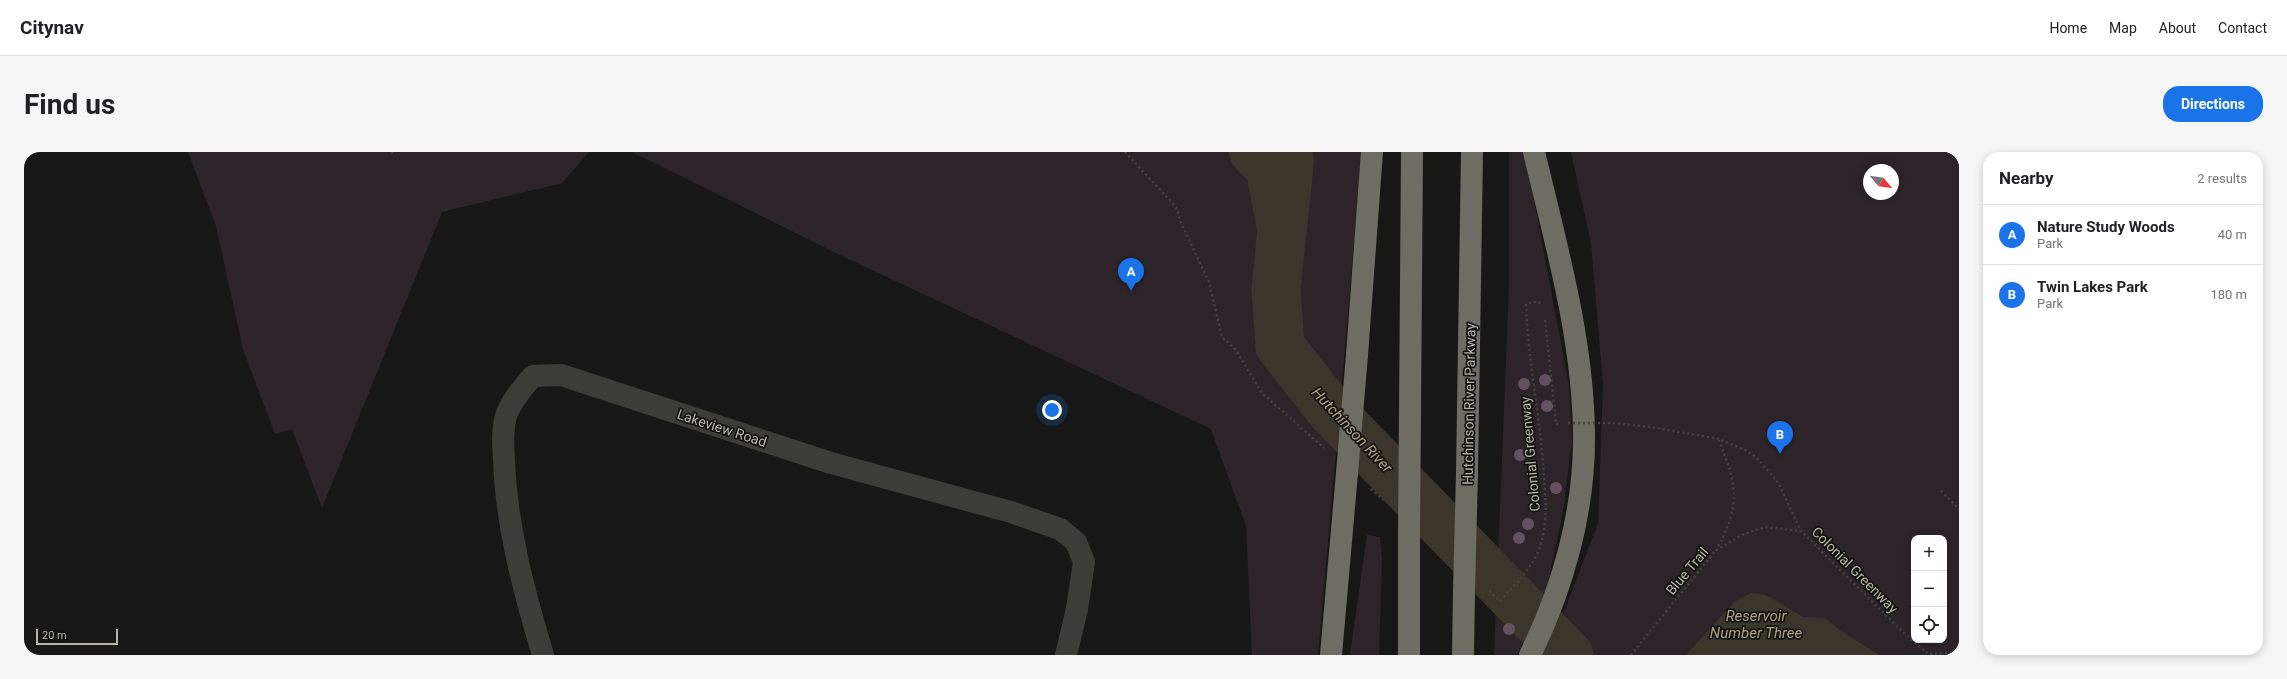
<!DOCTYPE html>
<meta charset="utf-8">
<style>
body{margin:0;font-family:Roboto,sans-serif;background:#f6f6f6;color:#202124}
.controls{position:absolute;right:12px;bottom:12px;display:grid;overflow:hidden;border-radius:8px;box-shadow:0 2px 10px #0003}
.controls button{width:36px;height:36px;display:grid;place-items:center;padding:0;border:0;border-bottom:1px solid #e0e0e0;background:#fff;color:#202124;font:20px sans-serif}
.compass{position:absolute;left:1839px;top:12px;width:36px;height:36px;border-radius:50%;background:#fff;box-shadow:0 2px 10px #0003;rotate:119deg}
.scale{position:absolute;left:12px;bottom:10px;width:82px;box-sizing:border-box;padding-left:4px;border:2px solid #b8b5a8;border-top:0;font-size:11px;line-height:14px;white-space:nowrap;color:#b8b5a8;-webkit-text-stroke:3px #121311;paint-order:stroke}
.you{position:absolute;left:1028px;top:258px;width:14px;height:14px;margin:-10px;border:3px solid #fff;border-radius:50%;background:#1a73e8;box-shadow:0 0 0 6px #1a73e833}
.badge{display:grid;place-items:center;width:26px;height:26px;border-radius:50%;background:#1a73e8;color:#fff;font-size:13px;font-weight:700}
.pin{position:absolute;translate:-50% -33px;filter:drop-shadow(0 1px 2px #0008)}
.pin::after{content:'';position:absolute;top:21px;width:14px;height:12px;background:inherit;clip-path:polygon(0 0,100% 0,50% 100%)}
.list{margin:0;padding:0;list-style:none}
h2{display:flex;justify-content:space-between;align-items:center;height:52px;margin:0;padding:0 16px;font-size:17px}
h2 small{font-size:13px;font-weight:400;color:#757577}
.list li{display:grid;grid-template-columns:26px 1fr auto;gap:12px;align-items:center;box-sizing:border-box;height:60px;padding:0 16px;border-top:1px solid #e0e0e0}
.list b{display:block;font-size:15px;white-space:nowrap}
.list p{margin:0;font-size:13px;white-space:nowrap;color:#757577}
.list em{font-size:13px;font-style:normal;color:#757577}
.icon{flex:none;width:22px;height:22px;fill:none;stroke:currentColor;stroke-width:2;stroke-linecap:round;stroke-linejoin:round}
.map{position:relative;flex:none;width:1935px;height:503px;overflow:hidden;border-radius:16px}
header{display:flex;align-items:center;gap:24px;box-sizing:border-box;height:56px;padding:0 20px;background:#fff;border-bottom:1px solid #e0e0e0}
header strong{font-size:19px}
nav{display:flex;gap:22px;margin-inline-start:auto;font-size:14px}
.intro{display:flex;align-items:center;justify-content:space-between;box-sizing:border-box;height:96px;padding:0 24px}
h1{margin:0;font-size:28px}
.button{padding:10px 18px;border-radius:16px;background:#1a73e8;color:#fff;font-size:14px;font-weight:700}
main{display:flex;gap:24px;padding:0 24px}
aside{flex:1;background:#fff;border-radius:16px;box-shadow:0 2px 10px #0003}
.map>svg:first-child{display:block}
</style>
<header>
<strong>Citynav</strong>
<nav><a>Home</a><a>Map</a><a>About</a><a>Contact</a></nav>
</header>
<div class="intro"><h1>Find us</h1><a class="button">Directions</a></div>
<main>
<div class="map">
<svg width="1935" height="503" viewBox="0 0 1935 503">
<rect width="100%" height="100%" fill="#171816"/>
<path fill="#2d242a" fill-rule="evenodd" d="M164 0H565L538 31 418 60 298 356 268 277 251 282 219 197 192 74Z
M608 0H1338L1294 503H1228L1222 374 1187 277 814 102Z
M1485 0H1501L1545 234 1548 288 1539 360 1522 439 1493 503H1470L1485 135Z
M1547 0H1935V503H1523L1574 372 1579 232 1567 91ZM1845 18H1869V42H1845ZM1890 386H1920V488H1890Z
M1343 383 1356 385 1358 408 1355 503H1326Z"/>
<path fill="#3c352c" d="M1204 0H1289L1290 10 1282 86 1274 108 1247 71 1230 32Z
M1727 441 1742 443 1779 465 1801 466 1817 479 1855 503H1662L1710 450Z"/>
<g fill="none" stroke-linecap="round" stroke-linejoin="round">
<path stroke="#3c352c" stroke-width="49" d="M1230 0 1246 16 1258 78 1252 137 1256 194 1307 259 1545 503"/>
<path stroke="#44433d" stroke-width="2.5" stroke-dasharray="2 3" stroke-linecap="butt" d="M368 0 369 1
M1101 0 1152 55 1157 71 1185 130 1198 185 1211 197 1238 241 1300 296
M1521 168 1532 272H1534
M1589 271 1627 275 1695 287 1723 299 1735 308 1755 332 1777 379 1882 483 1906 503
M1347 337 1360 348
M1917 339 1935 357
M1692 399C1716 354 1714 335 1695 288
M1465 439 1476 449C1490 433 1504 421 1513 402 1524 378 1522 352 1520 327 1517 268 1504 211 1502 152L1508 150 1519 151
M1906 502 1935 500
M1607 503 1691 399 1718 383 1740 375 1777 379"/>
<path stroke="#3d3d37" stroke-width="22" d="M519 503C500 440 482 373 480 307 479 292 478 275 483 261 489 247 499 235 509 224L537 223 807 311 987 360 1036 377 1052 390 1060 410 1053 457 1042 503"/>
<path stroke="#6e6d63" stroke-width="22" d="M1333 203 1348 0
M1386 260 1388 0
M1443 321 1448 0
M1307 503 1323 321
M1385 503V384
M1439 503 1440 439
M1506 503C1539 436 1561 358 1560 282 1559 186 1532 93 1510 0"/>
<path stroke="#44433d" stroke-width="2.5" stroke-dasharray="2 3" stroke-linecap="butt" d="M1544 271H1589"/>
<path stroke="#6e6d63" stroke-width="22" d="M1323 321 1333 203
M1385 384 1386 260
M1440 439 1443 321"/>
</g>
<g fill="#64515f">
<circle cx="1521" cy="228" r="6"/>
<circle cx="1500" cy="232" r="6"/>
<circle cx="1523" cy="254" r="6"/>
<circle cx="1496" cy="303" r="6"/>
<circle cx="1532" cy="336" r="6"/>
<circle cx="1504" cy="372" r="6"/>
<circle cx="1495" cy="386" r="6"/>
<circle cx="1485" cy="477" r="6"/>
</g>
<g text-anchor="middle" stroke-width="3.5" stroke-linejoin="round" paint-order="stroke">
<g font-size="14" fill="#b8b5a8" stroke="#121311">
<text transform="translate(1445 252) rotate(-89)" y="5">Hutchinson River Parkway</text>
<text transform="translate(698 276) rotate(18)" y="5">Lakeview Road</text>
<text transform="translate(1506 302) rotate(-95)" y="5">Colonial Greenway</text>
<text transform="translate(1831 418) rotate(45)" y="5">Colonial Greenway</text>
<text transform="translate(1663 419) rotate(-50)" y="5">Blue Trail</text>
</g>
<g font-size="15" font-style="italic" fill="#b3a07e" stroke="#121311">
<text transform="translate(1328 278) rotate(47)" y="5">Hutchinson River</text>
<text x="1732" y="469">Reservoir<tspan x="1732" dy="17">Number Three</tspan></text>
</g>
</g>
</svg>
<div class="controls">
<button>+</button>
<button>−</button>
<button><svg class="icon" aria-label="locate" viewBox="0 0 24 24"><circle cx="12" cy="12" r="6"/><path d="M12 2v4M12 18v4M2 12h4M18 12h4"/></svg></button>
</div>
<svg class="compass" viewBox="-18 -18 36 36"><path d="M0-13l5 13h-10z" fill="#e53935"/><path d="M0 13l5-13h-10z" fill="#757577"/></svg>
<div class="scale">20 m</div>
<div class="you"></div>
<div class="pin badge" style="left:1107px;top:139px">A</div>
<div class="pin badge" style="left:1756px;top:302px">B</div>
</div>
<aside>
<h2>Nearby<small>2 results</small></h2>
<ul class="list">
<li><span class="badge">A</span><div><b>Nature Study Woods</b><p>Park</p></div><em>40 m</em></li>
<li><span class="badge">B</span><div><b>Twin Lakes Park</b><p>Park</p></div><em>180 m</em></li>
</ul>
</aside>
</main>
